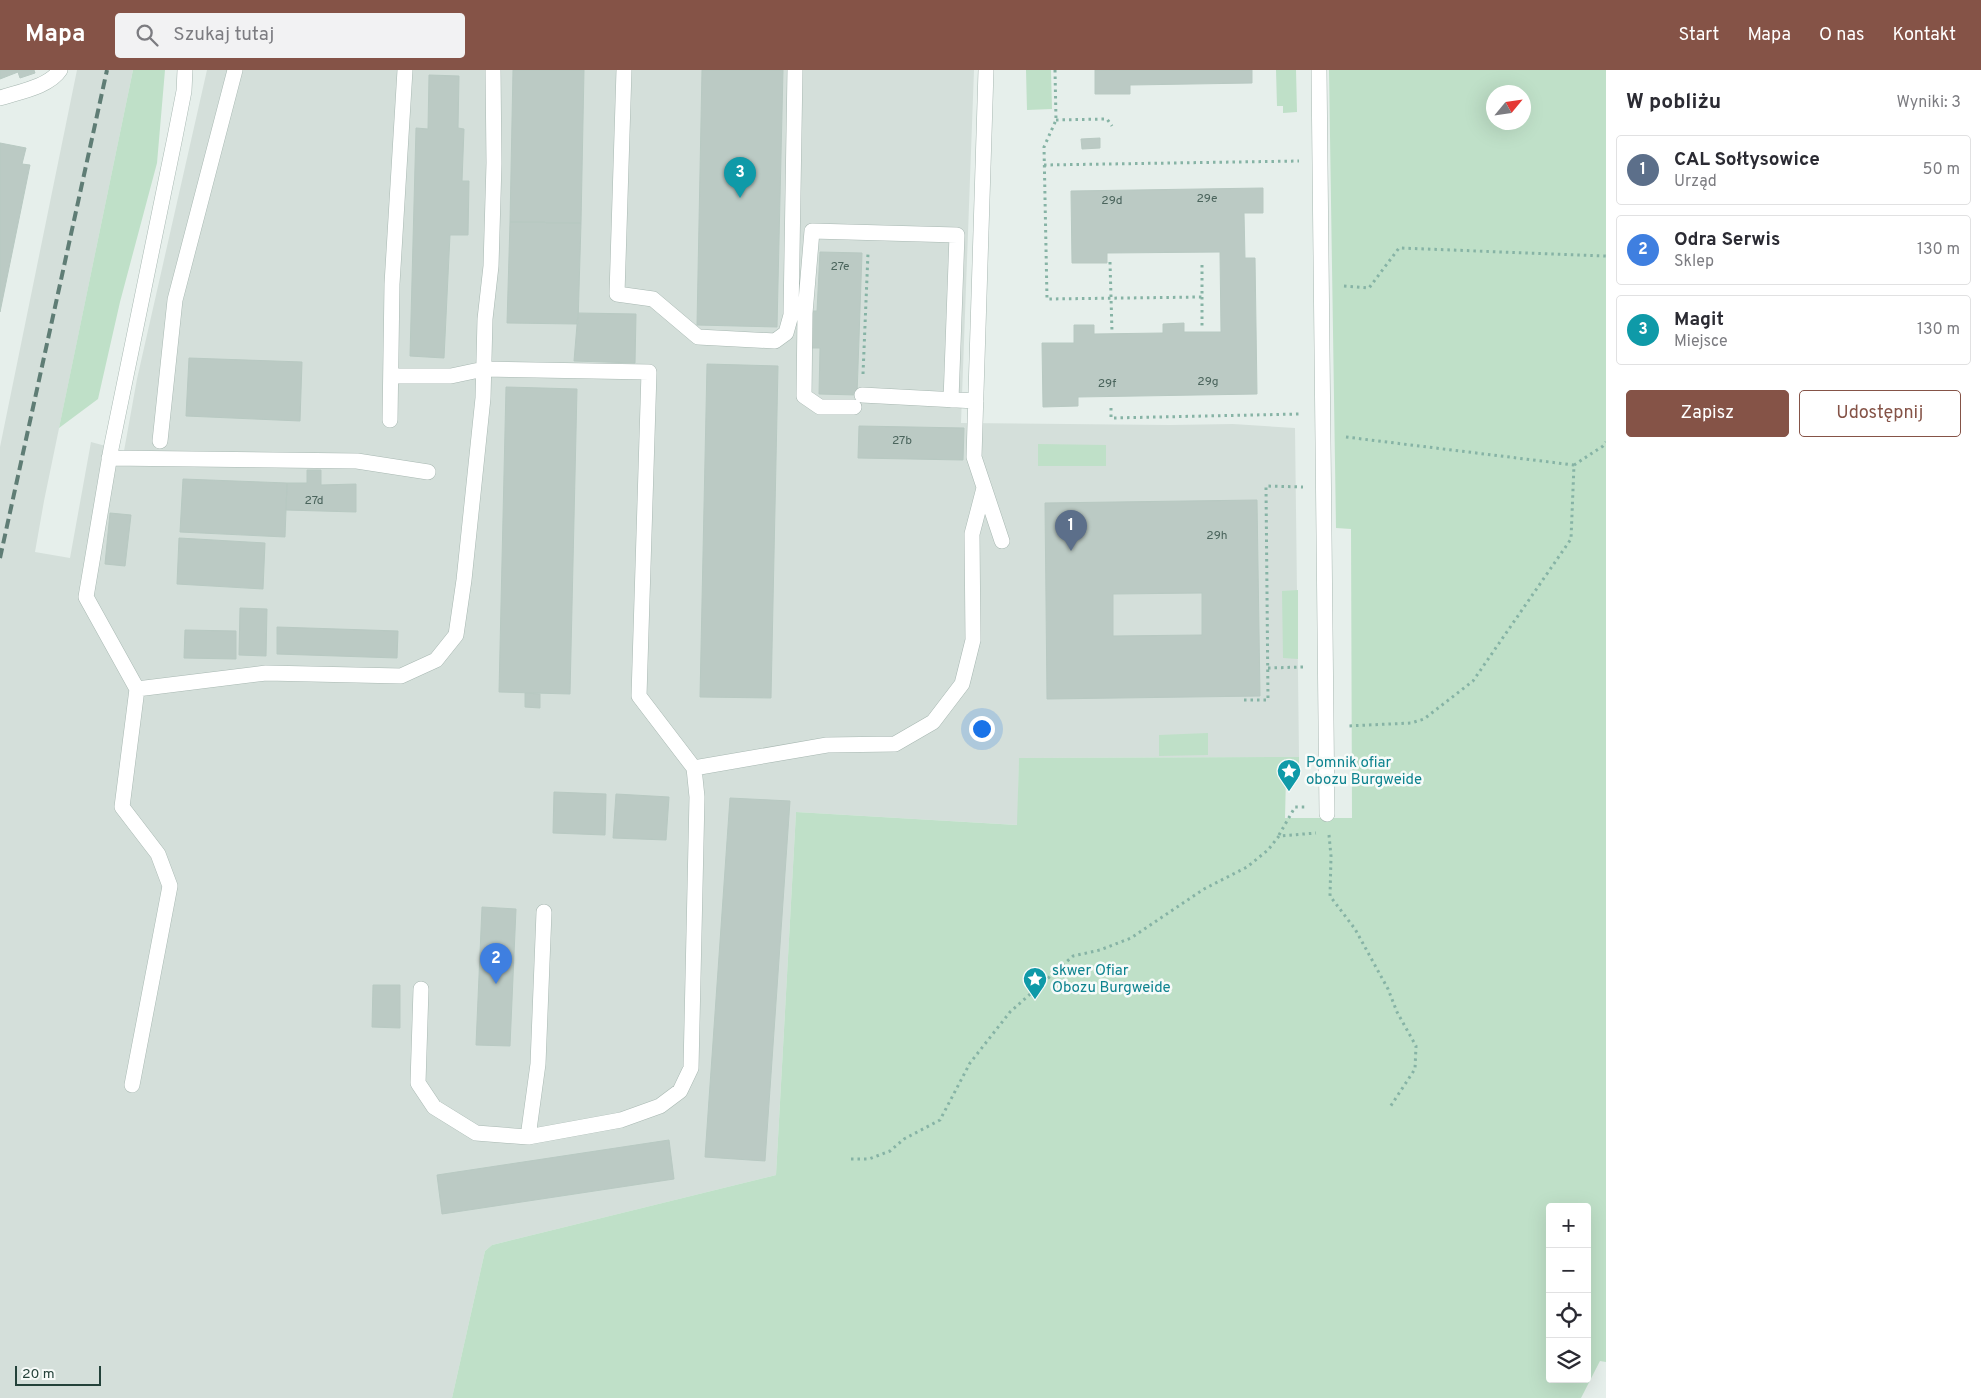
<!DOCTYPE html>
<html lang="pl">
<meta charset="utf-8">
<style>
body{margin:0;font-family:Overpass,sans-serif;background:#f2f2f3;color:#2b2b33}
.controls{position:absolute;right:15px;bottom:15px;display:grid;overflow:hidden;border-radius:5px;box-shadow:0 5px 20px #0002}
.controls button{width:45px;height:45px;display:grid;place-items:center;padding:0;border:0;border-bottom:1px solid #e1e1e2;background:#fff;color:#2b2b33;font:25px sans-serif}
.compass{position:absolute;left:1486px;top:15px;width:45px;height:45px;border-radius:50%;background:#fff;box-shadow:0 5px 20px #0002;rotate:61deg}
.scale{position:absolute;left:15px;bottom:12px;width:86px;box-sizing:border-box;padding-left:5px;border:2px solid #24423a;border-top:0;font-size:14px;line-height:18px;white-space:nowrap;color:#24423a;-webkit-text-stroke:4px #f7fbf9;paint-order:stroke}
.you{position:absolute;left:981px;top:658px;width:18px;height:18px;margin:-12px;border:4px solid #fff;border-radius:50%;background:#1a73e8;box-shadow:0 0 0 8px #1a73e833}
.badge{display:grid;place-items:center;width:32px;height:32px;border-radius:50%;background:#855347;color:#fff;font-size:16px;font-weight:700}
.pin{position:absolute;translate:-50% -41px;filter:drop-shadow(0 1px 2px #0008)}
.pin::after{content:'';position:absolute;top:26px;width:18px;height:15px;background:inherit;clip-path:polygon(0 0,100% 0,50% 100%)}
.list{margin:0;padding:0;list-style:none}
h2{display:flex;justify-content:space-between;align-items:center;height:65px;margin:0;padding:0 20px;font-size:21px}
h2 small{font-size:16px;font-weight:400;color:#7c7c81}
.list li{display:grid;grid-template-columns:32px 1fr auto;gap:15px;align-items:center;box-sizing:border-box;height:70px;margin:0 10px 10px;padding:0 10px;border:1px solid #e1e1e2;border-radius:5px}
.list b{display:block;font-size:19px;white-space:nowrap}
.list p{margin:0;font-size:16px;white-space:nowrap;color:#7c7c81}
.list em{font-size:16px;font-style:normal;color:#7c7c81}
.actions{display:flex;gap:10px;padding:15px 20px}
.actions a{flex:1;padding:11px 0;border:1px solid #855347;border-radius:5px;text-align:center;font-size:18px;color:#855347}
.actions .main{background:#855347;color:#fff}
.icon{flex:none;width:28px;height:28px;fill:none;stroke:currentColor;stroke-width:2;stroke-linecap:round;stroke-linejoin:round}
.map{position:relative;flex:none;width:1606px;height:1328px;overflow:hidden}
header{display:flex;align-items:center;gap:30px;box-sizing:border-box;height:70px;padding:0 25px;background:#855347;color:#fff}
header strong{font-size:24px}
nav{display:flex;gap:28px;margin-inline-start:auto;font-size:18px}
.search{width:350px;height:45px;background:#f2f2f3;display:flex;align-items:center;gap:12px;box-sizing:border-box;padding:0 18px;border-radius:5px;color:#7c7c81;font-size:19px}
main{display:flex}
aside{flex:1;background:#fff}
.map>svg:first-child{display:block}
</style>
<header>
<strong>Mapa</strong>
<div class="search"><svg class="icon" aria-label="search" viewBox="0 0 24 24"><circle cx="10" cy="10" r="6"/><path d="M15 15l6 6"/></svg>Szukaj tutaj</div>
<nav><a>Start</a><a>Mapa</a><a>O nas</a><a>Kontakt</a></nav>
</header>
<main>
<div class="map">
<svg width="1606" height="1328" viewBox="0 0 1606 1328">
<rect width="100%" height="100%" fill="#e6efeb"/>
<path fill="#d4dfda" d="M77 0H133L44 431 35 482 70 488 91 372 124 381 137 309 207 0H974L961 353 1170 355 1233 354 1295 358 1299 687 1019 688 1018 755 796 742 776 1105 492 1175 485 1181 452 1328H0V377Z"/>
<path fill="#bfe0c8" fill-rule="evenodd" d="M133 0H165L157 93 120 232 98 329 59 358Z
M1026 0H1051L1052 39 1027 40Z
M1276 0H1296L1297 42 1283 43V36H1277Z
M1329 0H1606V1292L1600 1291 1581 1328H452L485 1181 492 1175 776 1105 796 742 1017 755 1019 688 1299 687V698L1286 706 1285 748H1352L1351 459 1336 458ZM1494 22H1524V52H1494ZM1550 1137H1587V1309H1550Z
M1038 374 1106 375V396H1038Z
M1298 520V589L1283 588 1282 521Z
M1208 663V685L1159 686V665Z"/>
<path fill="#bbcac4" stroke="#b8c9c2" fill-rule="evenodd" d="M0 0H34L35 3 20 8 18 2 0 9Z
M513 0H584L581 153 510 152Z
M702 0H783L777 257 697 255Z
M1095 0H1252V13L1130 15V24H1095Z
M429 5 459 6 458 58 464 59 462 111H469L468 165H450L444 288 410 286 416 58 428 59Z
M1100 68V78L1082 79 1081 69Z
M0 73 26 78 22 94 30 95 0 242Z
M1263 118V143H1244L1245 188H1255L1257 324 1078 327V336L1043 337 1042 273H1074V255H1094V264L1163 263V254L1184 253V262H1221L1220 182 1107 183V193H1072L1071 121Z
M510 152 581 153 578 254 507 253Z
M820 182 862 183 857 325 819 324 820 278H811L812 241H817Z
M578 243 636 244 635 293 574 291Z
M189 288 302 292 300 351 186 346Z
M707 294 778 296 771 628 700 627Z
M506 317 577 319 570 624 499 622Z
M859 356 964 358 963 390 858 388Z
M307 400H321V415L356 414V442L286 440 287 413H307Z
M183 409 287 413 285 467 180 462Z
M1257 430 1260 626 1047 629 1045 433ZM1202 523V565L1113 566V524Z
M110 443 131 445 125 496 105 494Z
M179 468 265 473 263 519 177 514Z
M240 538 267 539 266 586 239 585Z
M277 557 398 561 397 588 277 584Z
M185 560 236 561V589L184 588Z
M525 623 540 624V638L525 637Z
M554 722 606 724 605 765 553 763Z
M616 724 669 727 666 770 613 768Z
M730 728 790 731 765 1091 705 1087Z
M482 837 516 839 510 976 476 975Z
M373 915H400V958L372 957Z
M669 1070 674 1109 442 1144 437 1105Z"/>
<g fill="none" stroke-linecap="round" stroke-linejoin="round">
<g stroke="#a8b8b2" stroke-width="16">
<path id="lane" d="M185 0 184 21 175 67 111 379 86 527 137 619 266 603 401 606 436 590 456 565 464 510 483 328 485 249 491 196 494 93 493 0
M624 0 617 224 653 229 698 267 775 271 786 263 791 245 795 0
M986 0 974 387 1002 471
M1319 0 1327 744
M0 28C18 22 49 17 60 0
M391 306H451L484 299 649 302 639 626 694 698
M862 325 976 331
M854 337H820L804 326 805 243 812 161 957 165 951 330
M390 350 392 214 405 0
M160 371 175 230 235 0
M109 388 357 391 428 402
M421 919 418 1013 434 1037 476 1063 528 1067 621 1050 660 1036 680 1021 691 998 697 727 694 698 827 675 895 674 933 652 962 614 973 570 972 464 984 418
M132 1015 170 816 158 784 122 737 137 619
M528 1067 538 994 544 842"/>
</g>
<path stroke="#86b3a5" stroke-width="3" stroke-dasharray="2.5 4" stroke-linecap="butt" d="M1055 0 1056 50 1044 77 1047 229 1202 227V193
M1056 50 1107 49 1112 56
M1044 95 1299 91
M1110 192 1112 262
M1344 216 1369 218 1399 178 1606 186
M1202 227V257
M863 304 868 183
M1111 338V348L1300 344
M1346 367 1574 395 1571 469 1473 611 1424 649 1411 653 1347 656
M1574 395 1603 376 1606 372
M1268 598 1303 597
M1244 630H1268L1266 416 1303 417
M1279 765 1295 737H1306
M1329 765 1331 786 1330 826 1355 859 1388 919 1397 942 1416 976 1415 999 1390 1037
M851 1089H869L890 1081 904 1069 940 1050 970 993 1010 942 1073 886 1100 880 1131 868 1204 819 1247 797 1268 780 1279 766 1316 763"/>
<use href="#lane" stroke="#fff" stroke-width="15"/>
<path stroke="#5f7d75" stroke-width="4" stroke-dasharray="10 5" stroke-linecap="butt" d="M0 488 107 0"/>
</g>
<defs>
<g id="sight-pin" transform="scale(1.25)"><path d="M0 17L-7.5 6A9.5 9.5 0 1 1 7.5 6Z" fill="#0f9aa8" stroke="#f7fbf9"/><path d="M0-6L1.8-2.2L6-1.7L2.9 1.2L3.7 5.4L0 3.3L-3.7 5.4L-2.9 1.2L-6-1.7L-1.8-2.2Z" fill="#fff"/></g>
</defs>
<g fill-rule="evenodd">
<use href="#sight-pin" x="1289" y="701"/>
<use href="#sight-pin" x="1035" y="909"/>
</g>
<g text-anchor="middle" stroke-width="5" stroke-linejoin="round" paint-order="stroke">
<g font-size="12" fill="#4a645c">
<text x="1207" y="132">29e</text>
<text x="1112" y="134">29d</text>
<text x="840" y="200">27e</text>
<text x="1208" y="315">29g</text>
<text x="1107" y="317">29f</text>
<text x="902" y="374">27b</text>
<text x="314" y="434">27d</text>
<text x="1217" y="469">29h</text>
</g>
<g font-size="15" fill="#0d838f" stroke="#f7fbf9" text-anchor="start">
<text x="1306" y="697">Pomnik ofiar<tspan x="1306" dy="17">obozu Burgweide</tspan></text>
<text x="1052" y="905">skwer Ofiar<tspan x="1052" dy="17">Obozu Burgweide</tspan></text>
</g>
</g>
</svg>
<div class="controls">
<button>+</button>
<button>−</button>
<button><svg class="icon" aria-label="locate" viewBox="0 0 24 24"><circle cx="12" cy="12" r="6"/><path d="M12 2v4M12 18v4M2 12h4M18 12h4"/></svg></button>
<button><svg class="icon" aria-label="layers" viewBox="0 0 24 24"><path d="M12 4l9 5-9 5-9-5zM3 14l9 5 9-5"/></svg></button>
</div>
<svg class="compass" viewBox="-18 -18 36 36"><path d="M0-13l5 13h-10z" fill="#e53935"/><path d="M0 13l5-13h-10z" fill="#7c7c81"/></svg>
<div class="scale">20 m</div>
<div class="you"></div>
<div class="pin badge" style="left:1071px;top:481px;background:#5c6f8a">1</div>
<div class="pin badge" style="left:496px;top:914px;background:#3f7fe0">2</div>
<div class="pin badge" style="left:740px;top:128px;background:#0f9aa8">3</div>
</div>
<aside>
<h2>W pobliżu<small>Wyniki: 3</small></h2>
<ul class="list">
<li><span class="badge" style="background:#5c6f8a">1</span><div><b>CAL Sołtysowice</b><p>Urząd</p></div><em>50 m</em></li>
<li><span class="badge" style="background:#3f7fe0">2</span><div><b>Odra Serwis</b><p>Sklep</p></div><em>130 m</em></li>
<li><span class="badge" style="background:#0f9aa8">3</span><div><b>Magit</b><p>Miejsce</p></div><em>130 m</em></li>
</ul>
<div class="actions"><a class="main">Zapisz</a><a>Udostępnij</a></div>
</aside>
</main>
